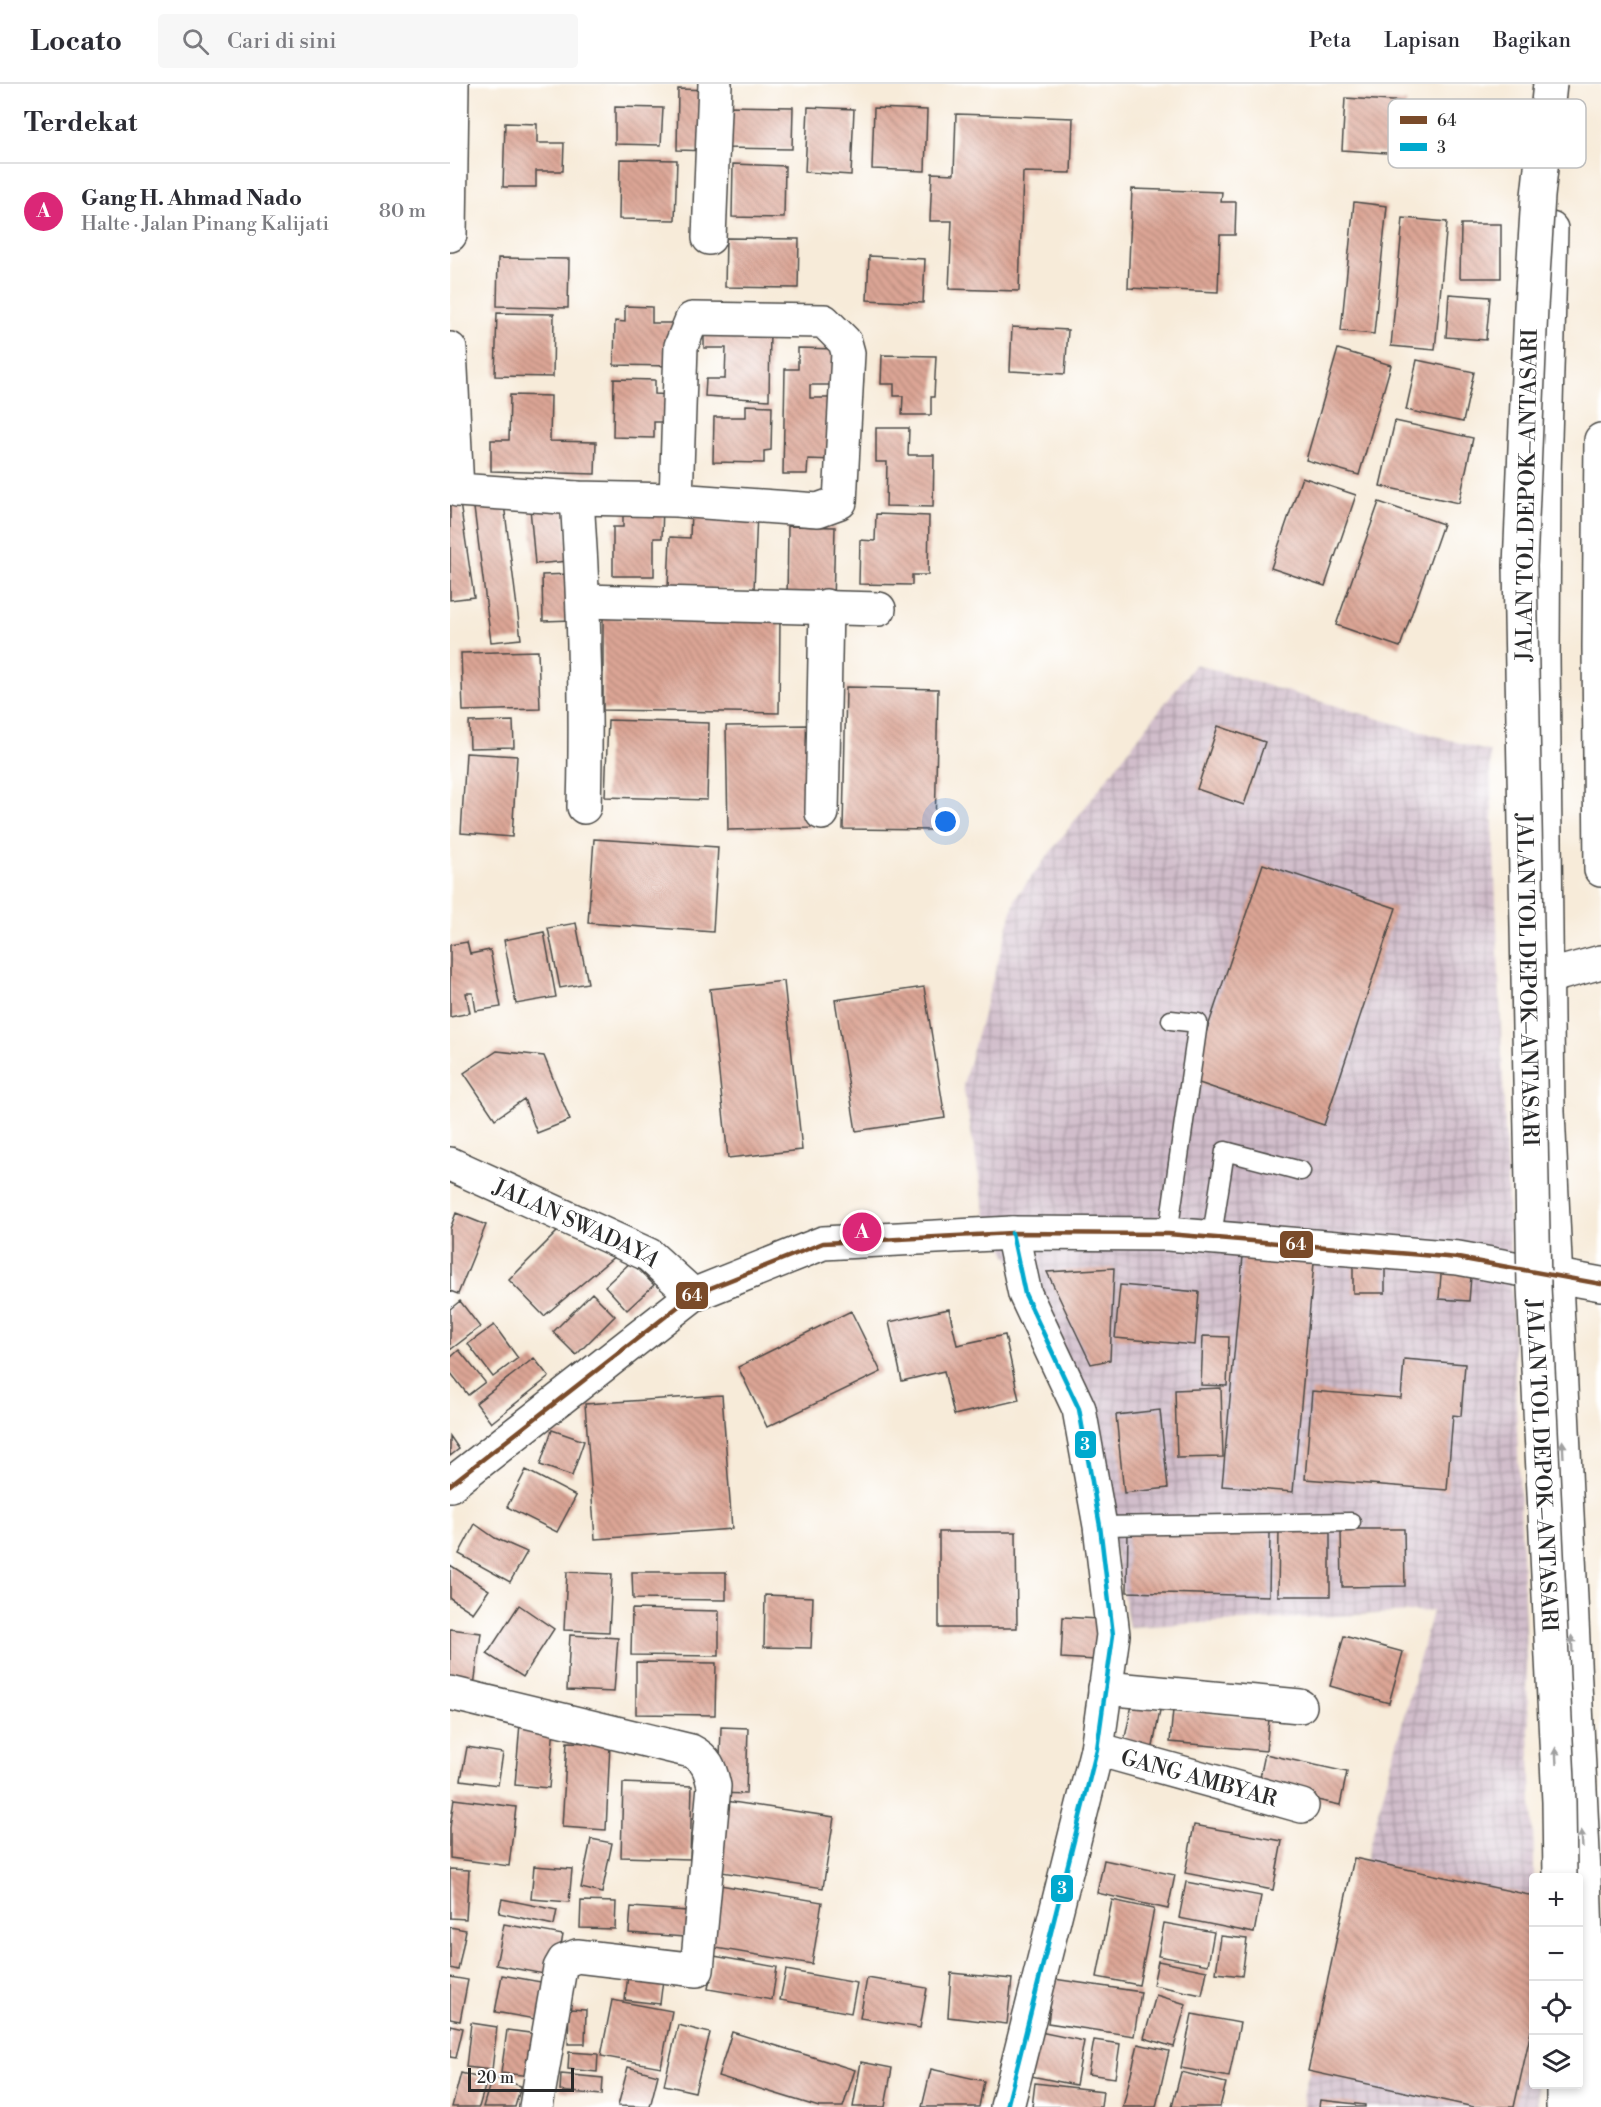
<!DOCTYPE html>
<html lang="id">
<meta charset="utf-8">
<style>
body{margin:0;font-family:"Libre Bodoni",serif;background:#f7f7f7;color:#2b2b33}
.controls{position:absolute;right:18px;bottom:18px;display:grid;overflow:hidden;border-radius:6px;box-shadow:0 3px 9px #0003}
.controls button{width:54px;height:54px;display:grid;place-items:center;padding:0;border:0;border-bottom:2px solid #e1e1e2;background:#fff;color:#2b2b33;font:30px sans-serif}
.scale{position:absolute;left:18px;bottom:15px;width:106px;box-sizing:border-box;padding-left:6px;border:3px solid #2b2b2b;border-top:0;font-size:16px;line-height:21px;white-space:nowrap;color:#2b2b2b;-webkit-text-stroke:4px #fff;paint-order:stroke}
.you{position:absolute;left:496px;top:738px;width:21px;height:21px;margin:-15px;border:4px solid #fff;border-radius:50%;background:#1a73e8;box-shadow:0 0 0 9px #1a73e833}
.badge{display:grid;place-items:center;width:39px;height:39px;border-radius:50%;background:#db2777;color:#fff;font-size:20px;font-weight:700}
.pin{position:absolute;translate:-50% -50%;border:3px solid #fff;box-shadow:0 2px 6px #0006}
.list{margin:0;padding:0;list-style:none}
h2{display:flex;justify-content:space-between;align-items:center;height:78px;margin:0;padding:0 24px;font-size:26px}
h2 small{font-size:20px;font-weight:400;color:#7c7c81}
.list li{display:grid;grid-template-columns:39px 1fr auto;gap:18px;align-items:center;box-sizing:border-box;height:96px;padding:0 24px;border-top:2px solid #e1e1e2}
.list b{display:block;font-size:22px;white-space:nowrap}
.list p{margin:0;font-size:20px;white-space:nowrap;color:#7c7c81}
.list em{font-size:20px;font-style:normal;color:#7c7c81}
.icon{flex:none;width:33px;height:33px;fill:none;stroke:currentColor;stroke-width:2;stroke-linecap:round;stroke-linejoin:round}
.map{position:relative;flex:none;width:1151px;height:2023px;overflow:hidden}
header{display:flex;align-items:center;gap:36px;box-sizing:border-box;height:84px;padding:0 30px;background:#fff;border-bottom:2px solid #e1e1e2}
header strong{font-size:28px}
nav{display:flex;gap:33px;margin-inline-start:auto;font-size:21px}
.search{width:420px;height:54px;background:#f7f7f7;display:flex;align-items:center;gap:15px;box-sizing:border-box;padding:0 21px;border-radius:6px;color:#7c7c81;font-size:22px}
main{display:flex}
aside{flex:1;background:#fff}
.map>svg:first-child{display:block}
</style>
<header>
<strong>Locato</strong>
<div class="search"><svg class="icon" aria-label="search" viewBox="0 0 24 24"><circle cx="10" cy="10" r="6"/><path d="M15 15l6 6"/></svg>Cari di sini</div>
<nav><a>Peta</a><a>Lapisan</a><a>Bagikan</a></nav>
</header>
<main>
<aside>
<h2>Terdekat<small></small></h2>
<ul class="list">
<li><span class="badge">A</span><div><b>Gang H. Ahmad Nado</b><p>Halte · Jalan Pinang Kalijati</p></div><em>80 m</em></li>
</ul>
</aside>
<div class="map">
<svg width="1151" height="2023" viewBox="0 0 1151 2023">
<defs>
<pattern id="industrial-grid" width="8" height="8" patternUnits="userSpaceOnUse" patternTransform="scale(1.5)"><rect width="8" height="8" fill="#d1bdcb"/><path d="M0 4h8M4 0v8" fill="none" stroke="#aa9aa5"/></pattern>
<pattern id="building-back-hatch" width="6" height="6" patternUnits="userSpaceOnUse" patternTransform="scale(1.5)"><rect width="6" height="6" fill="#dca595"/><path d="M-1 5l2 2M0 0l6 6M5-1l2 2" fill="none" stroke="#b3877a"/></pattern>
</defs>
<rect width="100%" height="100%" fill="#fff"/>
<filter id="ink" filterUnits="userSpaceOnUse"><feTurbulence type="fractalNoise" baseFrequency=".0167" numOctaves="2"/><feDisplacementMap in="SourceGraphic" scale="12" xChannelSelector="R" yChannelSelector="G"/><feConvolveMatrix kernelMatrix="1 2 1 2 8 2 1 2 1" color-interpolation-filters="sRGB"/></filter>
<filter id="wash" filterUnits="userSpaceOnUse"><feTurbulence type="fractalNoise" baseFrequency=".008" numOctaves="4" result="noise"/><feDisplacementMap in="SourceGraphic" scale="24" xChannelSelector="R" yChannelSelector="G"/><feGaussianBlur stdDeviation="1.35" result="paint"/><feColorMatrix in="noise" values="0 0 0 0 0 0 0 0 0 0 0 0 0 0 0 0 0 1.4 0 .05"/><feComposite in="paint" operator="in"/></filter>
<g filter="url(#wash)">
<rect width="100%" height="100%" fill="#f7ebd9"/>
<path fill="url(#industrial-grid)" d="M745 580 1040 668 1084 1771V2000L1087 2001 1088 2023H853L854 2007 982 1527 679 1543 638 1314 536 1133 513 1001 566 813Z"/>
<g id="blocks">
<path fill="url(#building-back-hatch)" d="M228 5 262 6 261 67 227 66Z
M895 14 956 18 952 70 892 66Z
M275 22 343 23 342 65 274 64Z
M165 23 213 24 211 61 165 60Z
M358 23 404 25 401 91 355 88Z
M424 24 477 26 475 87 422 85Z
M506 30 623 34 621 89 573 88 569 207 499 205 502 137H480L482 89 504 90Z
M55 39 87 40V59H114L113 87H86V103H53Z
M170 75 227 76 225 136 169 135Z
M283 80 335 82 334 134 282 133Z
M682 105 772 108 771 118H786L785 151H770L768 208 678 204Z
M904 118 937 122 924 250 891 247Z
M953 134 997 138 985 266 941 262Z
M1011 140H1051V194H1010Z
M276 154 349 155 348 204 275 203Z
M419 172 475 175 473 219 417 216Z
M48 174 119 175 118 224 47 222Z
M999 210 1040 213 1036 256 996 253Z
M175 222 202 223V239H224L223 282 164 281 165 237 175 238Z
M47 229 104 230 103 293 45 292Z
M562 243 618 246 615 290 560 287Z
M254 245H320L319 316 255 312 256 295H275L276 264H254Z
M348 264 386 265V301H360V314H390L385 376 358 375 357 390H333L335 285H348Z
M888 265 941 281 909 391 856 376Z
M432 271 486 272 484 313H481V331H452L453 312H444V300H431Z
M967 276 1024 288 1013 338 956 326Z
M164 295 205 296V310L222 311 221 338H204V354L163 353Z
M60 311 101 312 100 357 146 358 145 390 41 387V356H59Z
M296 321 322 322 321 366 314 367V379L263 378 264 333H296Z
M945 337 1023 354 1009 419 930 402Z
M426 344H459L458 371H484L483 423 436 422 437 378H426Z
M852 393 906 411 875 502 821 484Z
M929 418 993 440 950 563 886 541Z
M10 419 24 513 0 516V421Z
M173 419 213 420 212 454H204V492H163V443H173Z
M54 420 71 555 41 558 24 424Z
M114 420 119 477 85 480 80 424Z
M241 426 307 427 304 506 218 504 220 453 240 454Z
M426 430 479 432 478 491H462V501L409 500 410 456 425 457Z
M338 442 385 443 383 519 337 518Z
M122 490 123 536 93 537 92 491Z
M153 534 330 537 329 629 153 626Z
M88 567 90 625 13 627 11 569Z
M396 603 488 605 485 746 393 745Z
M158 636 259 639 257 716 155 713Z
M63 637 64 663 20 664 19 638Z
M359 641 361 744 278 746 276 642Z
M768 642 815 658 794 721 747 705Z
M16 669 67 672 62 753 11 749Z
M144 755 268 763 263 848 138 839Z
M813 780 946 824 874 1041 740 996Z
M126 839 138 899 110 904 98 844Z
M94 848 106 913 66 920 54 856Z
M17 858 20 870 40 866 51 923 26 927 23 909H16L20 929 0 933V861Z
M334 897 352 1066 278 1074 260 905Z
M474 903 495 1034 406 1047 385 916Z
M47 967 94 972 120 1036 87 1049 74 1015 45 1035 14 989Z
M6 1129 36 1141 8 1210 0 1207V1145Z
M108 1147 166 1171 94 1232 59 1196Z
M793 1172 864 1179 843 1408 772 1402Z
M181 1178 204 1201 177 1226 155 1202Z
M992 1178 1022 1180 1019 1217 989 1215Z
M903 1182 935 1183V1209H903Z
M664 1184 660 1276 641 1280 597 1188Z
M670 1201 749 1208 745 1261 665 1254Z
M142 1209 165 1232 126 1271 103 1248Z
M10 1217 30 1243 0 1266V1225Z
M499 1225 507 1261 555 1251 569 1316 504 1331 494 1287 452 1297 439 1238Z
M401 1227 431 1288 317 1343 288 1283Z
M44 1241 68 1274 43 1293 18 1260Z
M753 1252 779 1253 777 1302 751 1301Z
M9 1266 35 1298 18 1311 0 1288V1274Z
M84 1274 99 1293 41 1339 26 1319Z
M954 1275 1015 1280 1011 1332 1003 1331 997 1406 855 1395 862 1307 951 1314Z
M771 1304 773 1373 727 1374 725 1306Z
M272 1311 282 1445 145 1455 135 1320Z
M710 1326 718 1404 674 1409 666 1331Z
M102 1346 134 1357 122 1392 90 1381Z
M0 1352 9 1365 0 1372Z
M76 1386 126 1412 107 1448 57 1423Z
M25 1440 45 1454 77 1468 60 1498 9 1470Z
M829 1445 880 1446V1512H828Z
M891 1445H954L955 1502 892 1503Z
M678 1446 820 1449 819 1512 677 1508Z
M489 1448H566L567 1544H489Z
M0 1481 39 1506 23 1529 0 1514Z
M117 1488 162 1490 159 1548 114 1546Z
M182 1488H276V1516L183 1515Z
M315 1511 363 1513 361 1564 314 1563Z
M69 1521 104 1545 73 1593 37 1570Z
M182 1525 269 1527V1572L181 1571Z
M613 1533 648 1535 646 1576 611 1574Z
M0 1545 31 1549 24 1602 0 1598Z
M120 1551 168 1554 164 1608 117 1606Z
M894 1552 953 1568 939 1619 880 1602Z
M186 1578 266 1579 265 1631 186 1630Z
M682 1621 710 1626 701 1673 672 1667Z
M723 1626 819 1635 816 1667 720 1658Z
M70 1639 104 1642 99 1704 65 1701Z
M271 1643 298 1644 296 1710 269 1709Z
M117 1658 160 1660 156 1746 112 1743Z
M17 1663 53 1669 48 1701 11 1696Z
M815 1670 897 1688 890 1721 808 1703Z
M173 1699 242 1702 240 1775 171 1773Z
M4 1715 66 1723 59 1782 0 1774V1744Z
M276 1717 384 1733 373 1804 265 1787Z
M744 1741 832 1757 823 1806 735 1789Z
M141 1755 162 1759 152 1809 131 1804Z
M904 1774 1084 1812V1934L1064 2023H1024L858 1987Z
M654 1776 725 1791 718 1825 647 1809Z
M84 1782 122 1785 119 1818 81 1815Z
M0 1785 19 1786 16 1835 0 1834Z
M736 1798 811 1812 804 1849 729 1834Z
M270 1801 372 1818 362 1880 260 1863Z
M52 1815 107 1826 104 1841 49 1829Z
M662 1816 704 1825 689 1901 647 1893Z
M131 1817 166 1818 165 1845 130 1844Z
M181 1823 251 1828 249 1854 179 1849Z
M714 1839 764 1848 758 1881 708 1872Z
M54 1840 113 1851 105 1892 46 1881Z
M0 1843 16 1846 8 1886 0 1884Z
M771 1852 797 1855 792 1892 766 1889Z
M264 1872 327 1883 322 1916 258 1905Z
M708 1877 757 1887 752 1911 703 1901Z
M179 1883 214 1887 210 1920 175 1916Z
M336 1886 407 1899 401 1929 330 1916Z
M501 1889 562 1895 557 1940 498 1933Z
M52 1891 102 1900 96 1937 45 1928Z
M0 1893 18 1896 10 1937 0 1935Z
M417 1894 477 1904 470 1944 410 1934Z
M604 1895 691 1908 684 1952 598 1939Z
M706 1911 736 1920 724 1963 694 1954Z
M162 1916 222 1927 211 1983 151 1972Z
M119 1925 136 1926 135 1960H118Z
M742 1930 790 1939 779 1993 731 1984Z
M21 1939 47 1943 42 1986 16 1983Z
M0 1941 13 1944 6 1974 0 1973Z
M228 1941 260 1949 245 2008 214 2001Z
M57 1946 87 1950 82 1992 51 1989Z
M585 1947 634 1957 626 2001 576 1991Z
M282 1948 405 1986 393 2023H369L268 1992Z
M644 1956 670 1960 665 1994 638 1990Z
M688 1960 719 1967 706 2023H673Z
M119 1968 148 1970 147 1988 118 1985Z
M411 1978 442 1984 435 2023H403Z
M178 1983 208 1991 200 2023 168 2022Z
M481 1985 534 1997 529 2023H472Z
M731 1988 776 1999 770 2023H722Z
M11 1989 37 1996 29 2023H2Z
M111 1990 153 1994 152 2011 110 2007Z
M42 1993 71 2002 65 2023H33Z
M585 1999 653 2007 651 2023H582Z
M870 2016 915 2021V2023H869Z"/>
</g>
</g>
<g filter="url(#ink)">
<use href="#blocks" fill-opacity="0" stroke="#4a4845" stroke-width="1.5"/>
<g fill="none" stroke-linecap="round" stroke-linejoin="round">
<g stroke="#4a4845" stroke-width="21">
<path id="lane" d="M718 1150 748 939 721 936
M762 1152 775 1067 851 1087
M650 1442 901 1438"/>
</g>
<g stroke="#4a4845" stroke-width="36">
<g id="street">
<path d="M0 151 2 0"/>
<path d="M259 154 265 0"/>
<path d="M0 265 7 406 127 414 226 416 368 426 390 418 398 269 395 258 374 237 242 235 231 262 226 416"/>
<path d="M127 414C134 518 137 620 134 723"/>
<path d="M134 517 429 525"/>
<path d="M372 729 376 522"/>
<path d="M1097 893 1151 878"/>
<path id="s1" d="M0 1080 199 1171 243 1211"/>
<path d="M0 1401 243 1211 373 1159 562 1149 718 1150 1008 1174 1151 1200"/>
<path d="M655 1604 850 1622"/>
<path d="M0 1609 241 1667C257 1675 260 1684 264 1702L247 1886 127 1872 114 1877 110 1884 86 2023"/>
<path id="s2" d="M647 1665 852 1722"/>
<path d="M557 2023 647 1665 663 1551 650 1442 629 1325 575 1210 562 1149"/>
</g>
</g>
<g stroke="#4a4845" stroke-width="36">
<path id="secondary" d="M1101 145 1094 390 1093 573 1098 1028 1134 1790 1138 1920 1139 2023
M1151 356 1149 563 1151 786"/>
</g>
<g stroke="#4a4845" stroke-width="36">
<path id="highway" d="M1113 2023V2000"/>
</g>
<use href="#lane" stroke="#fff" stroke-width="18"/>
<use href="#street" stroke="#fff" stroke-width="33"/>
<use href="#secondary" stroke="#fff" stroke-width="33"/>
<use href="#highway" stroke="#fff" stroke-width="33"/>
<g stroke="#4a4845" stroke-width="36" stroke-linecap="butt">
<g id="highway-bridge">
<path id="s3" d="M1100 0 1088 112 1081 223 1070 482 1084 1202 1109 1718 1110 1794"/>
</g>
</g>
<use href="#highway-bridge" stroke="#fff" stroke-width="33"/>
<g stroke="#fff" stroke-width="9">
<path id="bus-1" d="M0 1401 243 1211 373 1159 562 1149 718 1150 1008 1174 1151 1200"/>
</g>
<g stroke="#fff" stroke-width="9">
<path id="bus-2" d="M557 2023 647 1665 663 1551 650 1442 629 1325 575 1210 562 1149"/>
</g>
<use href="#bus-1" stroke="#7a4b2a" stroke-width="4.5"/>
<use href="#bus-2" stroke="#00a9ce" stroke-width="4.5"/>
</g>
<defs><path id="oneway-solid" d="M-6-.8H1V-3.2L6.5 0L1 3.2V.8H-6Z" transform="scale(1.5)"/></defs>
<g fill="#a0a0a0">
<use href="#oneway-solid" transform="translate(1113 1365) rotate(-93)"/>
<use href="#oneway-solid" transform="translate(1122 1560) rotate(-93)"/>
<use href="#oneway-solid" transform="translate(1106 1672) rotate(-93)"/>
<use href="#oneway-solid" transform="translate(1132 1755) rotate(-93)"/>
</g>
</g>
<g text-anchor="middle" stroke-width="6" stroke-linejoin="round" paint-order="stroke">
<g font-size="22" fill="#2b2b2b" stroke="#fff">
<text transform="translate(1076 411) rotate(-89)" y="8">JALAN TOL DEPOK–ANTASARI</text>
<text dy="8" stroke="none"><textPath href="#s3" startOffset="897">JALAN TOL DEPOK–ANTASARI</textPath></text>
<text dy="8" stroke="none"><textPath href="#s1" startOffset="140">JALAN SWADAYA</textPath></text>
<text dy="8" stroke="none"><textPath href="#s3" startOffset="1383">JALAN TOL DEPOK–ANTASARI</textPath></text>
<text dy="8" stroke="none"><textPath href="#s2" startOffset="106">GANG AMBYAR</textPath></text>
</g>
</g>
<rect x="938" y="15" width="198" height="69" rx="9" fill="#fff" stroke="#bfbfbf" stroke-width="1.5"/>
<rect x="950" y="32" width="27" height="8" fill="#7a4b2a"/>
<rect x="950" y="59" width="27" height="8" fill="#00a9ce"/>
<g font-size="16" fill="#2b2b2b">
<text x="987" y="42">64</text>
<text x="987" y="69">3</text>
</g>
<g stroke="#fff" stroke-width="2">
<rect x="829" y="1146" width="35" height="29" rx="6" fill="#7a4b2a"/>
<rect x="225" y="1197" width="34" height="29" rx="6" fill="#7a4b2a"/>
<rect x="624" y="1346" width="23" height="29" rx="6" fill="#00a9ce"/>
<rect x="600" y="1790" width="24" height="29" rx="6" fill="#00a9ce"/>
</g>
<g font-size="16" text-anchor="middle" font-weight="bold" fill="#fff">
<text x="846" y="1166">64</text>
<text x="242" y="1217">64</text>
<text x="635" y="1366">3</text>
<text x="612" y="1810">3</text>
</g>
</svg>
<div class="controls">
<button>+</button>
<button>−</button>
<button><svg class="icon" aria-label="locate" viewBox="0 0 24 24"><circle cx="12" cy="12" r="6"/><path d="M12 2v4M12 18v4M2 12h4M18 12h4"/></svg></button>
<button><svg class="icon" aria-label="layers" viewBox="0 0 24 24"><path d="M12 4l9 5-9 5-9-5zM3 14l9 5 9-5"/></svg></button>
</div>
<div class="scale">20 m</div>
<div class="you"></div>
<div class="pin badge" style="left:412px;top:1148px">A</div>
</div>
</main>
